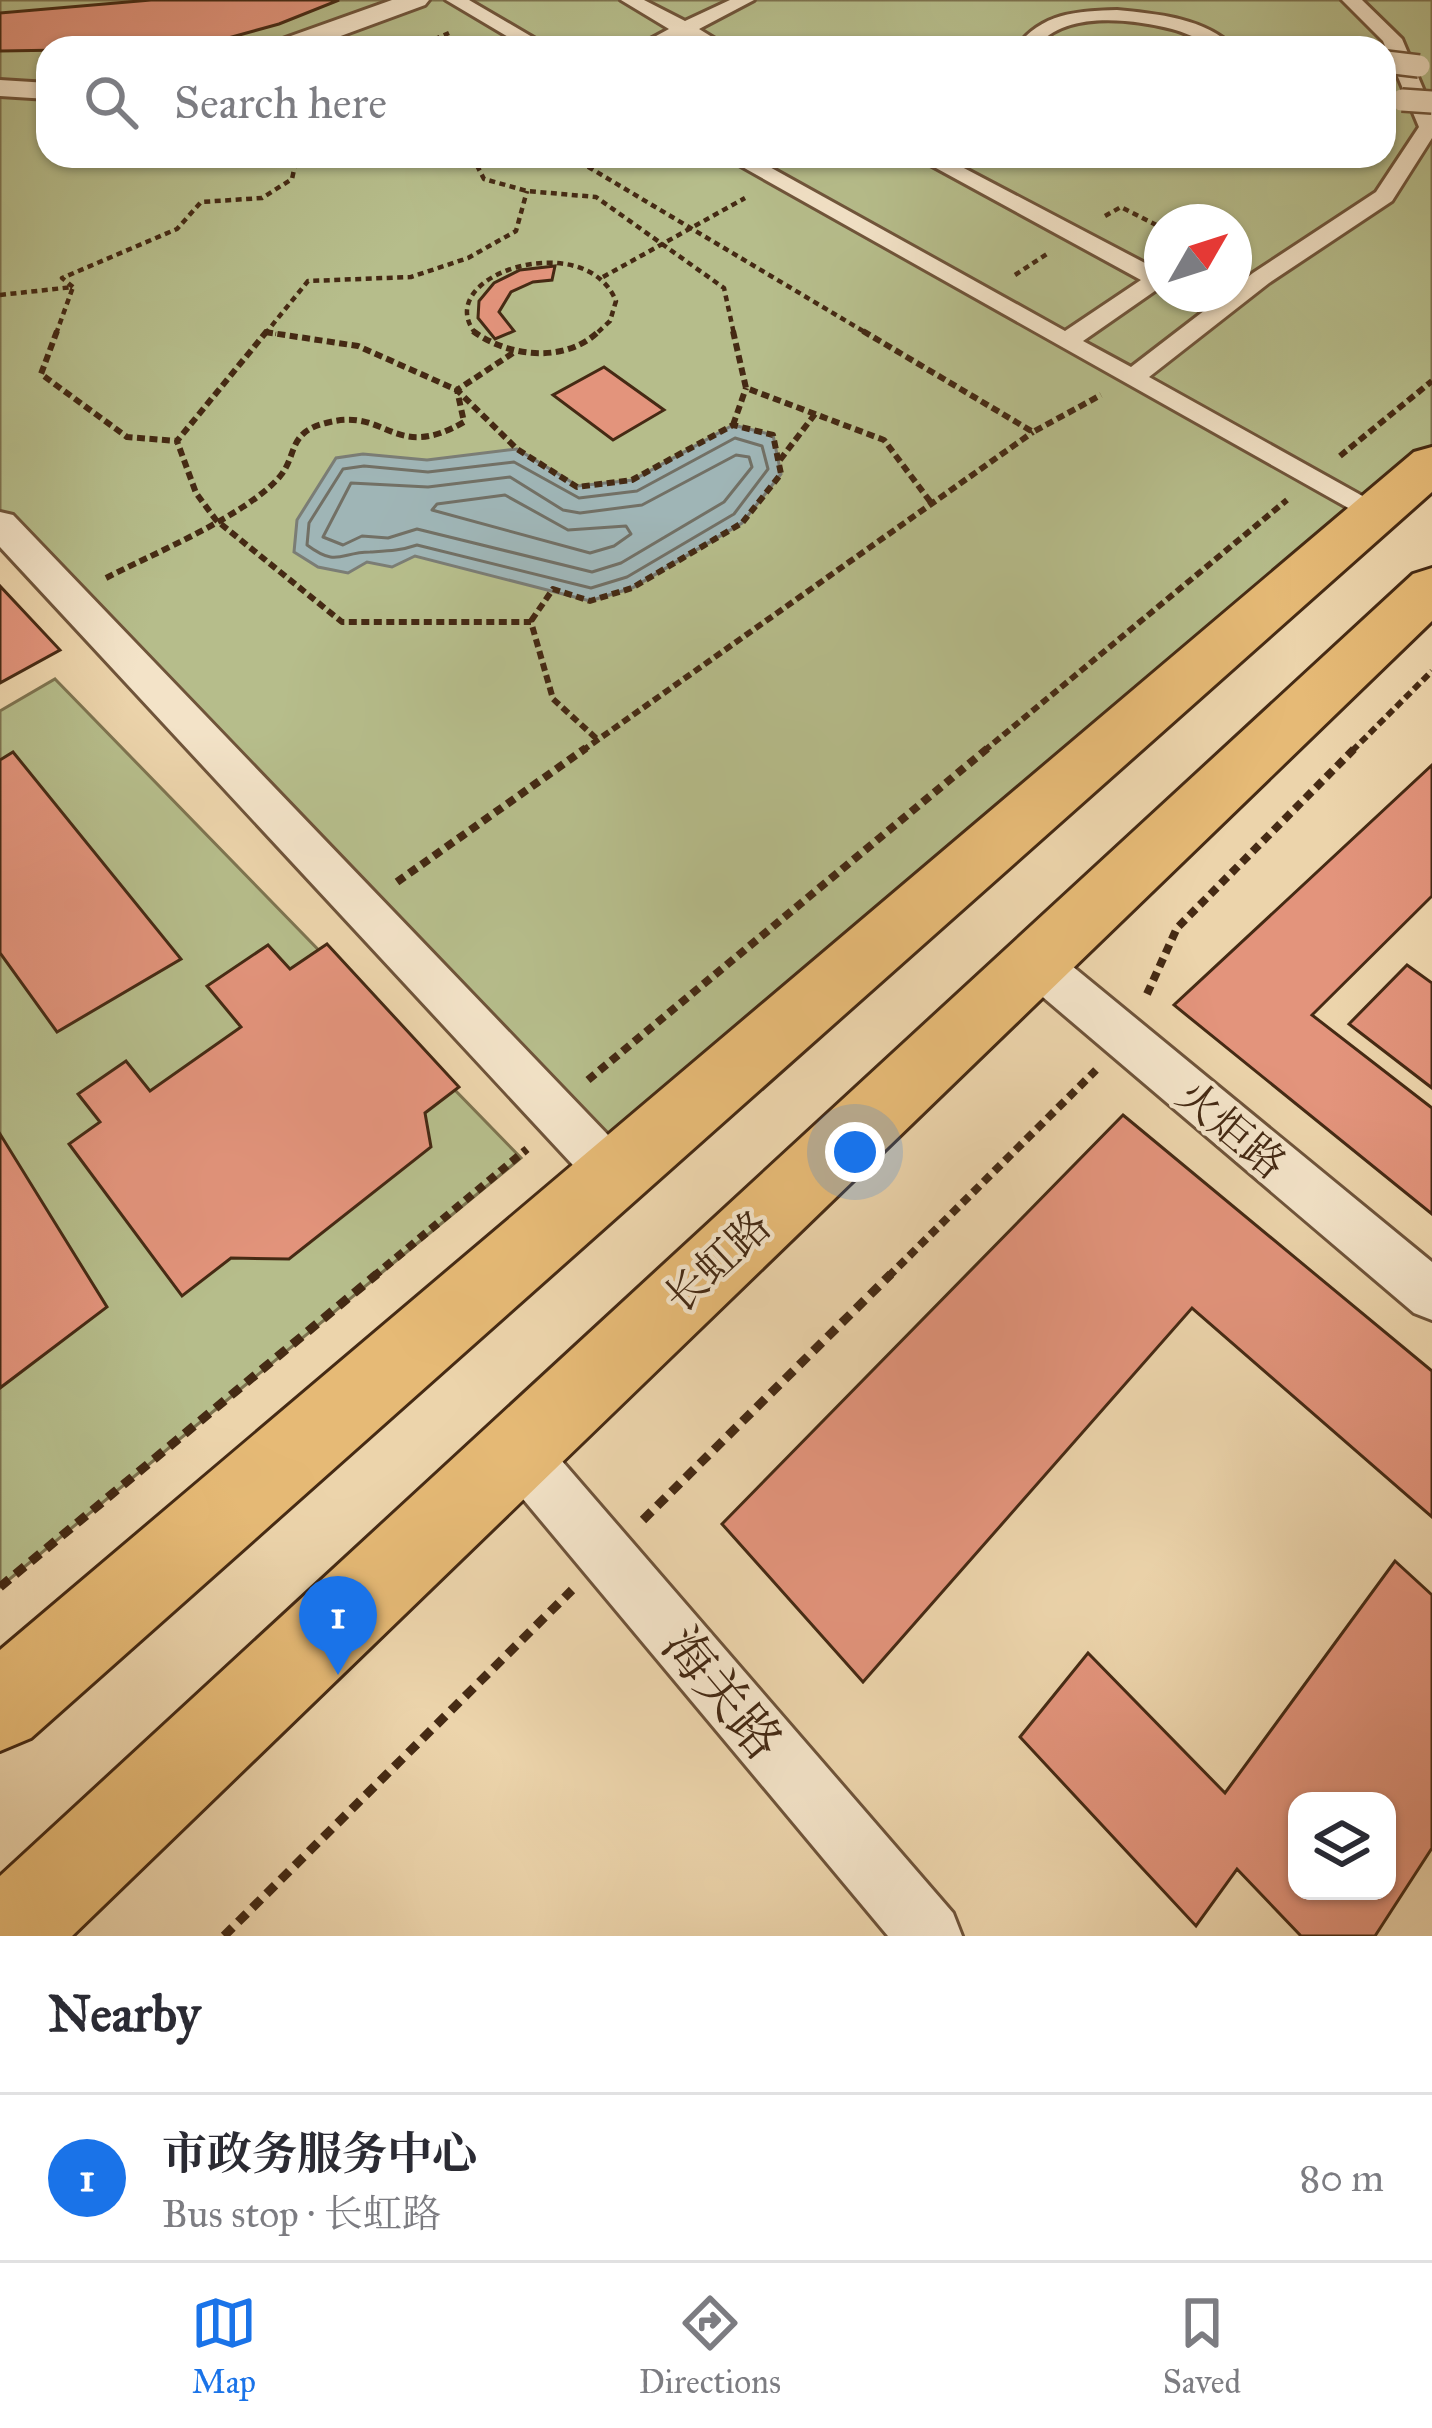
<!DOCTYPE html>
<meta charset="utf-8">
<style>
body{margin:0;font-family:"IM FELL Great Primer","Noto Serif SC",serif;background:#f7f7f7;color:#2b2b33}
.controls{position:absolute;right:36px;bottom:36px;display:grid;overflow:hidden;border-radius:24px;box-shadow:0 3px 9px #0004}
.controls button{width:108px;height:108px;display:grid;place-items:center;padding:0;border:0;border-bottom:3px solid #e1e1e2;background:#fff;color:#2b2b33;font:60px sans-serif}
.compass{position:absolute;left:1144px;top:204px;width:108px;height:108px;border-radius:50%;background:#fff;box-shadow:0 3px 9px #0004;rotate:51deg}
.you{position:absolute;left:855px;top:1152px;width:42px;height:42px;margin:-30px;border:9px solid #fff;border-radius:50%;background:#1a73e8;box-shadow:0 0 0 18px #1a73e833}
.badge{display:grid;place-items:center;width:78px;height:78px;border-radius:50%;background:#1a73e8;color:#fff;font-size:39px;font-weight:700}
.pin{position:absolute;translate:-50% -99px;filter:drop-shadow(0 3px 6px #0008)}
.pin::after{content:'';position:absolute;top:63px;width:42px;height:36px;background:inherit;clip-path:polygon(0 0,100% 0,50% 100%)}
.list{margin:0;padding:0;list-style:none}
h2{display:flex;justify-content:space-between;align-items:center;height:156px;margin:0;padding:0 48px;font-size:51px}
h2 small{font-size:39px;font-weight:400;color:#7c7c81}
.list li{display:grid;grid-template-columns:78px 1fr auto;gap:36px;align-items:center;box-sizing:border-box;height:168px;padding:0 48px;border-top:3px solid #e1e1e2}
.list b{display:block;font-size:45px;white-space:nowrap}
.list p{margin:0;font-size:39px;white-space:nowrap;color:#7c7c81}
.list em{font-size:39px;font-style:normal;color:#7c7c81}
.icon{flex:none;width:66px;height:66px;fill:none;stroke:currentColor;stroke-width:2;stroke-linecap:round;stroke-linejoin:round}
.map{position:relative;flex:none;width:1432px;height:1936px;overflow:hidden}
.search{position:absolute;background:#fff;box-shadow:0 3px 9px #0004;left:36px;right:36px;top:36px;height:132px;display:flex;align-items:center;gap:30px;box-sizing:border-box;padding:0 42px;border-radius:36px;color:#7c7c81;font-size:45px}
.sheet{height:324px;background:#fff}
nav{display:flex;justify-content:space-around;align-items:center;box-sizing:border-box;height:168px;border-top:3px solid #e1e1e2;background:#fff;font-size:33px;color:#7c7c81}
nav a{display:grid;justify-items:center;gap:6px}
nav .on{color:#1a73e8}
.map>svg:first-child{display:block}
</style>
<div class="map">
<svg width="1432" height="1936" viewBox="0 0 1432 1936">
<rect width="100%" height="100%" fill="#ecd4ab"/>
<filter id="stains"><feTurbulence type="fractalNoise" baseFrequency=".00167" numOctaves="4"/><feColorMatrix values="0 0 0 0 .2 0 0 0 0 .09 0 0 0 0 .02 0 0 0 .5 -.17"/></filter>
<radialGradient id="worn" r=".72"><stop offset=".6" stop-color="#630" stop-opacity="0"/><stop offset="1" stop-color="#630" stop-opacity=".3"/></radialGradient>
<path fill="#b6bd8b" stroke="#7e7450" stroke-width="3" fill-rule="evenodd" d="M0 0H1432V464L614 1175 0 524ZM48 48H1384V156H48ZM1162 222H1234V294H1162Z
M55 679 521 1158 0 1587V711Z"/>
<path fill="#9fb5b6" stroke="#7b7d75" stroke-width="3" d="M733 425 773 435 781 474 742 523 632 588 590 601 415 556 392 567 367 562 348 573 318 567 294 552 297 520 336 458 363 454 427 460 517 449 578 486 633 480Z"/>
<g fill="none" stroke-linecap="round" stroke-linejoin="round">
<path stroke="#727065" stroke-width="3" d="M735 438 762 446 768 469 734 514 627 577 591 588 417 545C399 551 388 551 370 552 340 552 338 568 307 545L309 523 343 469 364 466 428 472 514 462 579 498 637 491Z
M736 455 749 457 752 467 724 502 621 563 592 572 417 529 388 538 362 536 343 545 323 537 351 483 428 487 510 477 563 510 580 513 642 505Z
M505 495 568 530 626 526 631 534 614 546 590 553 432 510 437 504Z"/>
</g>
<path fill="#e3947c" stroke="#452a14" stroke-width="3" fill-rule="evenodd" d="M151 0H339L279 24 192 48 0 51V13Z
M555 266 552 280 533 282 511 292 499 312 514 331 495 339 478 318 479 301 494 283 520 270Z
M604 367 664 410 613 440 553 395Z
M0 586 60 650 0 683Z
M13 752 181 959 57 1032 0 953V760Z
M1432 765V896L1312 1015 1432 1108V1214L1174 1005Z
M327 944 459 1087 425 1113 431 1147 289 1259 231 1258 182 1296 69 1144 100 1122 78 1094 126 1061 150 1091 241 1027 207 986 268 945 290 969Z
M1407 965 1432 983V1088L1349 1024Z
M1123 1115 1432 1371V1517L1192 1308 863 1682 722 1524Z
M0 1134 107 1307 0 1388Z
M1395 1561 1432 1595V1848L1375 1936H1301L1237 1869 1196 1926 1020 1737 1088 1653 1225 1793ZM1297 1801H1387V1891H1297Z"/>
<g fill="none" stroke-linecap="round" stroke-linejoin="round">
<g stroke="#6f543a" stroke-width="6">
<path id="pedestrian" d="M446 0H469L551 48H527Z
M621 0H644L685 21 730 0H754L699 29 730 48H705L684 36 660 48H634L669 29Z
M1342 0H1362L1402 39 1432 110V138L1392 201 1269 283 1149 377 1384 508 1388 514 1384 520 1375 523 723 156H750L1065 331 1141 280 914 156H941L1162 272V286L1083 341 1131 367 1226 294H1234V288L1253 273 1376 192 1419 127 1383 41Z
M1117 10C1158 14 1205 18 1235 48 1210 48 1195 35 1172 29 1132 19 1063 10 1036 48H1016C1041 13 1077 11 1117 10Z"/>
</g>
<g stroke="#6f543a" stroke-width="6">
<path id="minor" d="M392 0H429L425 5 308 48H270L274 42Z
M0 80 48 83V99L0 96Z
M0 512 13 515 631 1159 639 1175 631 1191 614 1198 597 1191 0 547Z
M1033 942 1049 947 1432 1262V1320L1414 1313 1017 975 1011 961 1017 947Z
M517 1423 536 1431 953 1913 962 1936H888L498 1469 490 1450 498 1431Z"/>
</g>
<g stroke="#452a14" stroke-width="6">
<path id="trunk" d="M1432 447V492L31 1738 0 1751V1650L1414 452Z
M1432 568V621L72 1936H0V1876L1413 574Z"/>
</g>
<path stroke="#452a14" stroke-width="4.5" stroke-dasharray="6 4.5" stroke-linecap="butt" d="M415 48 449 33
M472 156 484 179 527 191 596 197 724 288 734 334
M570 156 868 334
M1105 216 1121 207 1162 228
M1015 275 1047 254
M603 277 745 198
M0 295 73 287 62 278 177 229 201 202 262 198 292 179 297 156
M265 332 276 334
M56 334 73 287
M265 334 308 281 411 277 468 258 516 231 527 191
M476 334C428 276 585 225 616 301L610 321 596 334"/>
<path stroke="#452a14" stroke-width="6" stroke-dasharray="8 4.5" stroke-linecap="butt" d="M57 331 41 374 127 437 177 441
M267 331 177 441 196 493 216 520 342 622H531L553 699 598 740
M473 331C508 357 565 364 599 331
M733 331 746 388 884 440 932 504
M863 331 1033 432 1101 395
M265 332 358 346 457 390 517 449 577 487 632 480 733 425 773 435 781 474 742 523 632 588 590 601 553 589 531 621
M733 425 746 388
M1340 456 1432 381
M780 460 815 414
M106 578C152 554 250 514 281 475 297 455 288 432 326 423 387 406 393 463 464 422L457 390 516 351
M582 751 1033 432
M984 751 1287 500
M1352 751 1432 671"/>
<path stroke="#452a14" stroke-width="8" stroke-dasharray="9 6" stroke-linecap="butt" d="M397 882 586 748
M1147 994 1177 928 1355 748
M588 1080 988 748
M373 1277 527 1149
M888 1277 1096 1070"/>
<path stroke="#452a14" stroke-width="9" stroke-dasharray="12 8" stroke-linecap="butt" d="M643 1520 891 1274
M0 1587 377 1274
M224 1936 572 1590"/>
<use href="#pedestrian" fill="#f3e3c8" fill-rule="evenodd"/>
<use href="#minor" fill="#f3e3c8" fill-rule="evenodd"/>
<use href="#trunk" fill="#e6ba76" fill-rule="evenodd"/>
<g stroke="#6f543a" stroke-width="26" stroke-linecap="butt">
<path id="pedestrian-bridge" d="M1386 62 1419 66
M1402 100 1432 102"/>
</g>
<use href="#pedestrian-bridge" stroke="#f3e3c8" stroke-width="21"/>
</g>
<g text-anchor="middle" stroke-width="9" stroke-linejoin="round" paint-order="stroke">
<g font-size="42" fill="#452a14" stroke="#f3e3c8">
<text transform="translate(1232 1129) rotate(40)" y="15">火炬路</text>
<text transform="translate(717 1261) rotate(-43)" y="15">长虹路</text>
</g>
<g font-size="51" fill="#452a14" stroke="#f3e3c8">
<text transform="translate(723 1693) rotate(50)" y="18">海关路</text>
</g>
</g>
<rect width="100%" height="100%" filter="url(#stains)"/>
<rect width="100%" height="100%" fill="url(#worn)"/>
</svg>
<div class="controls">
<button><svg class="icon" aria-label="layers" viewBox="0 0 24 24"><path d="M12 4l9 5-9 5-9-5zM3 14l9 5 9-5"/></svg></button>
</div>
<svg class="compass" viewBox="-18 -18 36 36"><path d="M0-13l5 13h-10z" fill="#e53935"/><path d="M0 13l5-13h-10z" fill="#7c7c81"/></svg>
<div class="you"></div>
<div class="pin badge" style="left:338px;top:1675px">1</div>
<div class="search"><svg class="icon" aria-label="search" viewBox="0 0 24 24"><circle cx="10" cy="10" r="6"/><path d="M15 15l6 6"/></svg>Search here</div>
</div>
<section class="sheet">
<h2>Nearby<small></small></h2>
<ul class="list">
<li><span class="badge">1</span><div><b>市政务服务中心</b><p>Bus stop · 长虹路</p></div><em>80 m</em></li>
</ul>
</section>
<nav>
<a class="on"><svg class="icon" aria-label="map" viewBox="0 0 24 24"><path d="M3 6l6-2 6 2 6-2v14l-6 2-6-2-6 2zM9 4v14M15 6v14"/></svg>Map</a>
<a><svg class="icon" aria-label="directions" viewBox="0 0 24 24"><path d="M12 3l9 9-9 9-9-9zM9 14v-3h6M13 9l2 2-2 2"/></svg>Directions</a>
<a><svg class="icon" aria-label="saved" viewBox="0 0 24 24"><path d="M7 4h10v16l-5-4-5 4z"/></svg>Saved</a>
</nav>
